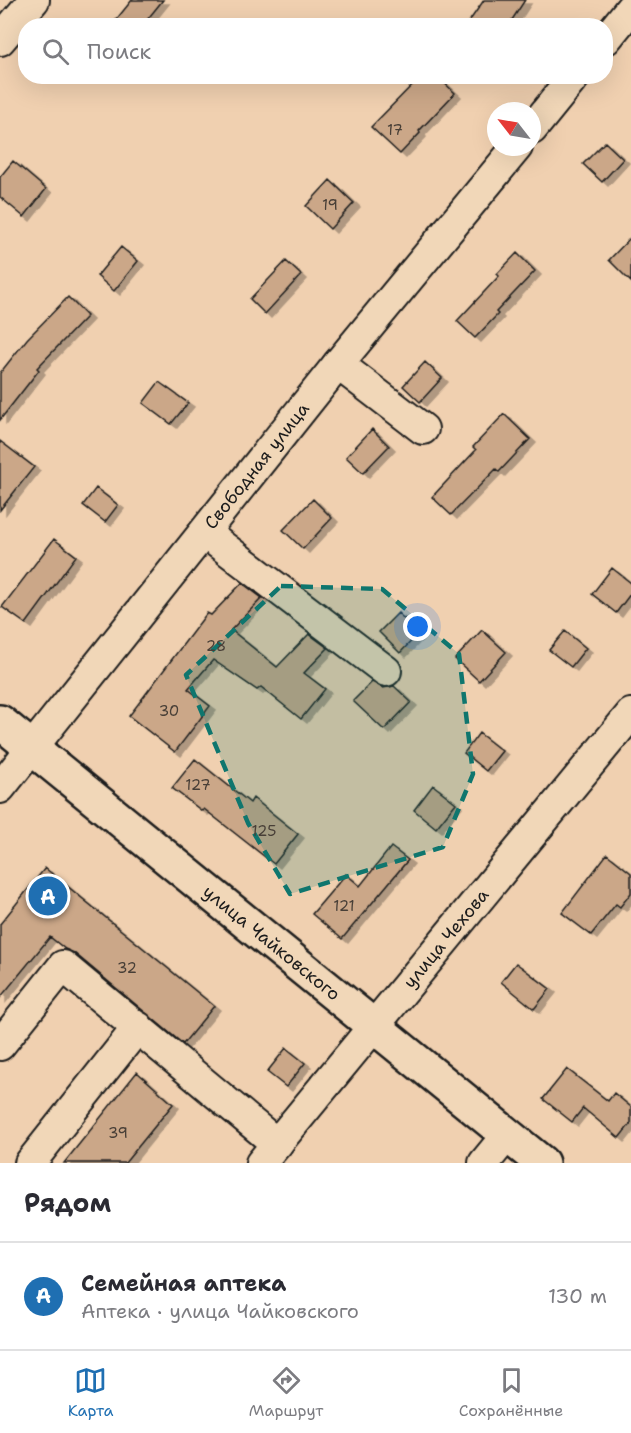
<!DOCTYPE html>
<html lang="ru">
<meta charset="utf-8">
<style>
body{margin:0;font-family:"Shantell Sans",sans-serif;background:#f7f7f7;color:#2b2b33}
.compass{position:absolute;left:487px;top:102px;width:54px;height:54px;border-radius:50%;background:#fff;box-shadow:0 6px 24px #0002;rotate:301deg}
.you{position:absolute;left:418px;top:627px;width:21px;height:21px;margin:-15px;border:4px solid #fff;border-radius:50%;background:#1a73e8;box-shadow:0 0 0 9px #1a73e833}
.badge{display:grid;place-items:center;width:39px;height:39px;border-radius:50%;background:#1f6fb2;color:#fff;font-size:20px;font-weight:700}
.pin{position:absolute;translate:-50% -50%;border:3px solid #fff;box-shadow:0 2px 6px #0006}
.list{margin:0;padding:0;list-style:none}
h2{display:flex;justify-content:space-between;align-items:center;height:78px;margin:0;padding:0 24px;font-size:26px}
h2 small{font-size:20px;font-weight:400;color:#7c7c81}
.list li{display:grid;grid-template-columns:39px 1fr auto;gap:18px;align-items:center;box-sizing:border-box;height:108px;padding:0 24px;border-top:2px solid #e1e1e2}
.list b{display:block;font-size:22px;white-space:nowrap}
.list p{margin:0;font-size:20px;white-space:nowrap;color:#7c7c81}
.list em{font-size:20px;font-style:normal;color:#7c7c81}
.icon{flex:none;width:33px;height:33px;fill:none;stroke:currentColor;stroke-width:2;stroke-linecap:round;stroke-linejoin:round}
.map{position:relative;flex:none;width:631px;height:1163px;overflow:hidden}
.search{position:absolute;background:#fff;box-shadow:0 6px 24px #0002;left:18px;right:18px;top:18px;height:66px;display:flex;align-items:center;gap:15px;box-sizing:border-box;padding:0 21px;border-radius:24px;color:#7c7c81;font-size:22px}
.sheet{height:186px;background:#fff}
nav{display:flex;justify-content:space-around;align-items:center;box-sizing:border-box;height:84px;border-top:2px solid #e1e1e2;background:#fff;font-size:16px;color:#7c7c81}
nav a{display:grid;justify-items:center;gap:3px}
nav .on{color:#1f6fb2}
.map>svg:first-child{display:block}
</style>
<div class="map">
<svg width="631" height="1163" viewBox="0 0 631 1163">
<defs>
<filter id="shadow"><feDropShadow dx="6" dy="4" stdDeviation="0" flood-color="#0004"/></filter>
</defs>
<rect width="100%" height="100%" fill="#f0d0b0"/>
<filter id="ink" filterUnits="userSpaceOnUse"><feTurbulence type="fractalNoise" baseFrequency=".0167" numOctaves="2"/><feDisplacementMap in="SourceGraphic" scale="12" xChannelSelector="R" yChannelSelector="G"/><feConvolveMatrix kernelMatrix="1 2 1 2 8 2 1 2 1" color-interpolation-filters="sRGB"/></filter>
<g filter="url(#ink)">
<path fill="#cba788" stroke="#1c1c1c" stroke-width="1.5" filter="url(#shadow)" d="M132 0H163L142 26H111Z
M484 0H525L508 26H466Z
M421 76H437L455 93 419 131 420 133 400 154 371 127Z
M605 142 623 159 602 182 583 164Z
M13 161 46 189 24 217 0 197V177Z
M330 180 354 203 330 229 306 206Z
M631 237V282L609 260Z
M121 247 138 261 114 291 97 276Z
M517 253 535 271 496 312 498 314 475 338 457 321 499 276 497 274Z
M286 261 301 275 265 314 250 299Z
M68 297 87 316 37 368 39 370 0 420V373L27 339Z
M425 362 442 378 420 402 403 386Z
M159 382 188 403 171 424 143 403Z
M504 414 530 439 499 472 496 469 451 515 432 497 476 450 473 447Z
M372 429 389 446 363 473 346 457Z
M0 441 34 467 0 510Z
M96 488 118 505 105 522 83 505Z
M313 499 332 518 303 549 283 530Z
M54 539 76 556 26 624 2 607Z
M612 568 631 583V593L616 613 592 594Z
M242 583 262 598 231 630 277 667 309 634 328 648 304 673 325 689 301 719 261 687 257 690 213 660 188 689 210 706 175 752 129 716 207 613 211 615Z
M398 613 419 633 400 653 379 632Z
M482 630 506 652 479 681 455 659Z
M565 631 586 648 571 667 549 650Z
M372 682 383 688 394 686 411 702 384 730 353 701Z
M479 733 502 751 486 771 464 753Z
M195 759 250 803 253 798 298 834 274 864 204 809 202 811 172 788Z
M433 785 456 803 436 828 414 810Z
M391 847 408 860 342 939 312 914 346 874 360 886Z
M607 854 631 873V893L620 907 616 904 591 935 562 913Z
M45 868 214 1006 183 1044 74 953 65 949 50 937 0 998V924Z
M516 963 550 989 534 1009 501 982Z
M286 1048 305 1063 286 1087 267 1072Z
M567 1069 608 1101 614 1093 631 1107V1123L619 1138 583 1108 572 1122 543 1099Z
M137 1072 173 1104 125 1163H64Z"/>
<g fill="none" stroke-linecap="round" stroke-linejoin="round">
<g stroke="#1c1c1c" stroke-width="34">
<g id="minor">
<path d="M606 39 631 8"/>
<path d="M0 40 34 0"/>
<path d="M532 129 575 76"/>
<path d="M338 364 423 429"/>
<path d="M205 533 386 671"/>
<path id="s1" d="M0 788 338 364 517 147"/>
<path d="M0 1045 63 966 277 1144"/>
<path d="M30 1163 138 1027"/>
<path id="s2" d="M261 1163 631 714"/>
<path d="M484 1163 507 1135"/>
</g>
</g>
<g stroke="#1c1c1c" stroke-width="38">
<g id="major">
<path id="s3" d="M0 722 542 1163"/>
</g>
</g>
<use href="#minor" stroke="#f1d7b8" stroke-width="30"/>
<use href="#major" stroke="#f1d7b8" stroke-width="33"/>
</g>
</g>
<path fill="#0f766e" fill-opacity="0.2" stroke="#0f766e" stroke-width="4.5" stroke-dasharray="12 8" stroke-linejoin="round" d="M281 586 382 589 459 654 473 774 443 847 290 894 248 823 186 675Z"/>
<g text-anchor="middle" stroke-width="4.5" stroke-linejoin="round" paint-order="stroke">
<g font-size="15" fill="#483f37">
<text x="395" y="135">17</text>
<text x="330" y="210">19</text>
<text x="216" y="651">28</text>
<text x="169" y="716">30</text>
<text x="198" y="790">127</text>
<text x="264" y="836">125</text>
<text x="344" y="911">121</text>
<text x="127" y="973">32</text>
<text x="118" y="1138">39</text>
</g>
<g font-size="18" fill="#1c1c1c" stroke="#f1d7b8">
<text dy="6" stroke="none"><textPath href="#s1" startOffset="412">Свободная улица</textPath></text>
<text dy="6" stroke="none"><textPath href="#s2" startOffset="291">улица Чехова</textPath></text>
<text dy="6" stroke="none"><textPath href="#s3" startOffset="350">улица Чайковского</textPath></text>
</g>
</g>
</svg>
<svg class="compass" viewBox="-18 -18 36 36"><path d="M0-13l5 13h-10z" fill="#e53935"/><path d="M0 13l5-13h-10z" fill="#7c7c81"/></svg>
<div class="you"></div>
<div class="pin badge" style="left:48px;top:896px">A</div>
<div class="search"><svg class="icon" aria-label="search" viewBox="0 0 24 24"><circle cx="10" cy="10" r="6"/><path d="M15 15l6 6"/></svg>Поиск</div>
</div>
<section class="sheet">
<h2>Рядом<small></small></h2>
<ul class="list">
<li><span class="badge">A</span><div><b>Семейная аптека</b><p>Аптека · улица Чайковского</p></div><em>130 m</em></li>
</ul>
</section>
<nav>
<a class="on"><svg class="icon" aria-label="map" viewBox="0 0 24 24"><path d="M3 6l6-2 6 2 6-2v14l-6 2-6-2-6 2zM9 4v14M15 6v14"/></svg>Карта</a>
<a><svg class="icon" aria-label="directions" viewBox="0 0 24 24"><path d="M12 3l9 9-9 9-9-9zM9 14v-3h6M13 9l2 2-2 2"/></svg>Маршрут</a>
<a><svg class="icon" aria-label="saved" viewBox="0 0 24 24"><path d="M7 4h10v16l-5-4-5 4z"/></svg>Сохранённые</a>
</nav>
